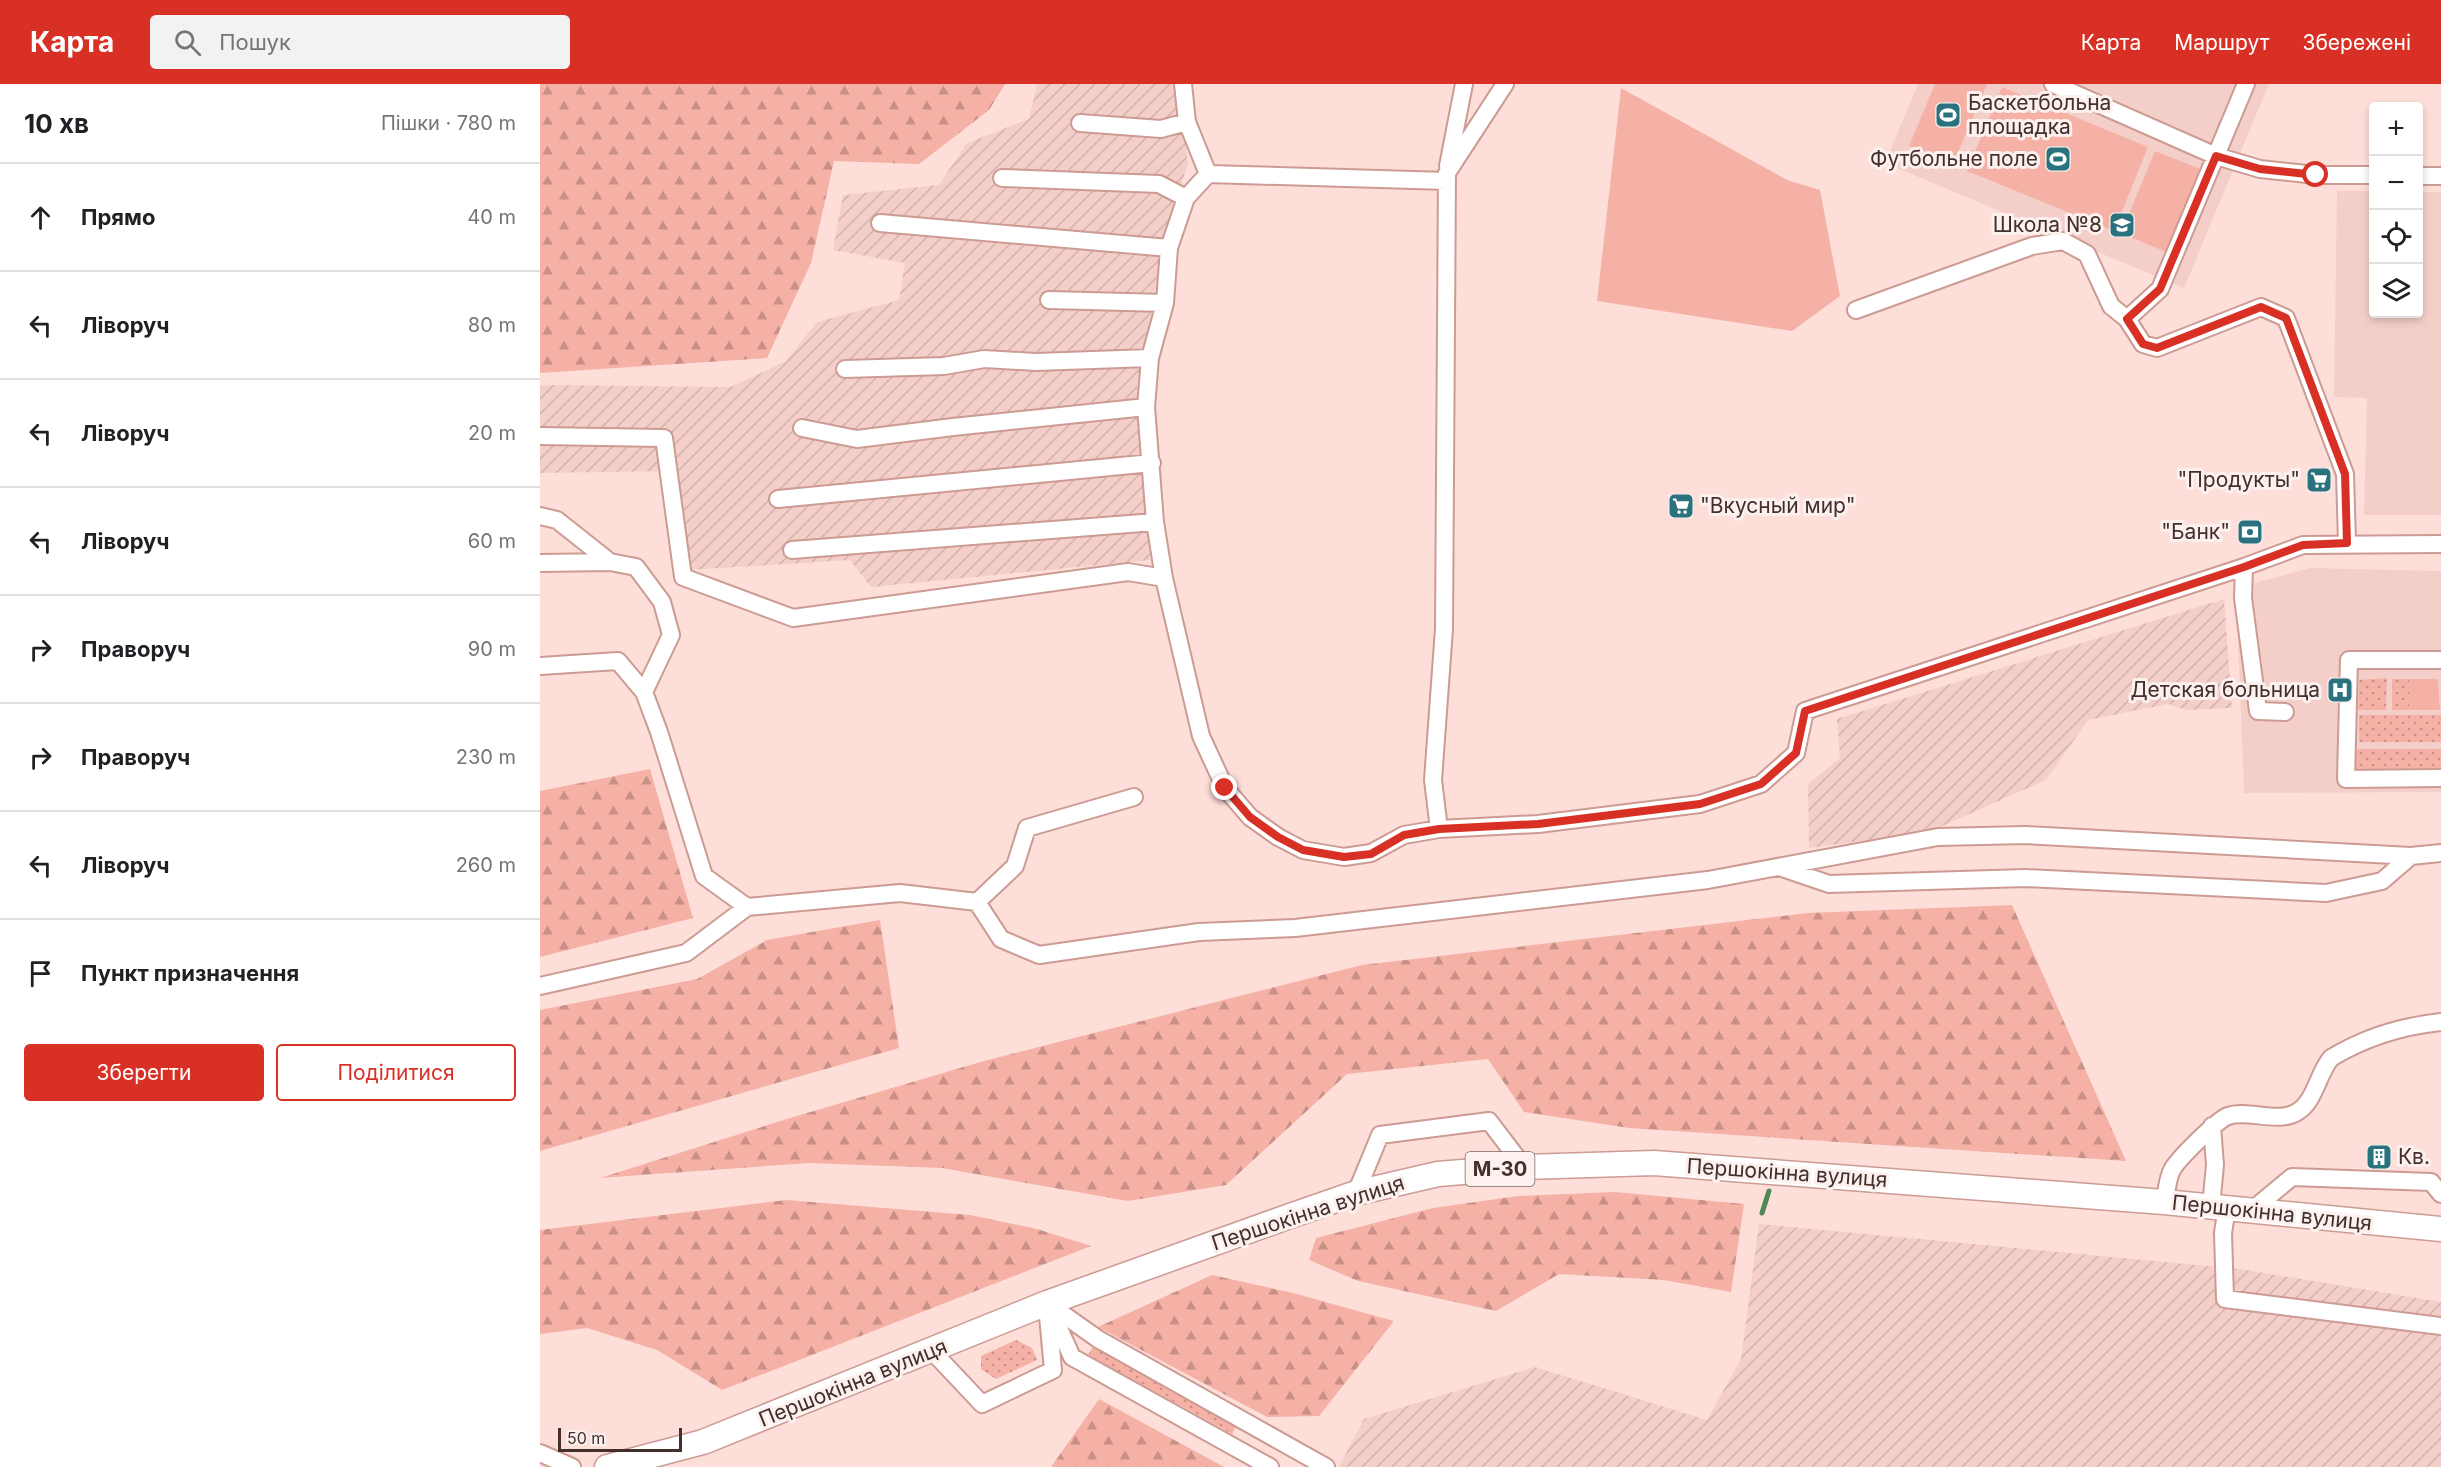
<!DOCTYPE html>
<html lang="uk">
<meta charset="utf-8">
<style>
body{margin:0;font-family:Inter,sans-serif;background:#f2f2f2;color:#202124}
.controls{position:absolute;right:18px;top:18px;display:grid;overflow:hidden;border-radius:6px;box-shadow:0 3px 9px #0003}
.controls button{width:54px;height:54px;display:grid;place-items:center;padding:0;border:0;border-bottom:2px solid #e0e0e0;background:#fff;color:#202124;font:30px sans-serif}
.scale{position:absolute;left:18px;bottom:15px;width:124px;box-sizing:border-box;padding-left:6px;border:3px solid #432f2c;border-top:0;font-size:16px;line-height:21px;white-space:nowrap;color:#432f2c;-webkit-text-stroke:4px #fcf1ef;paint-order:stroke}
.stop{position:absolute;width:18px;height:18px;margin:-14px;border:4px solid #d93025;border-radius:50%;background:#fff}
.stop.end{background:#d93025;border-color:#fff;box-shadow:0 2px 6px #0008}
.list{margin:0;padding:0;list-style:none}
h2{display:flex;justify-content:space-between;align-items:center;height:78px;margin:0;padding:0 24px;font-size:26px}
h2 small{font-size:20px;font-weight:400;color:#757577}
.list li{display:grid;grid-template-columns:39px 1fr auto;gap:18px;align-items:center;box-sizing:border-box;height:108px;padding:0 24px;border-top:2px solid #e0e0e0}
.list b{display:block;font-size:22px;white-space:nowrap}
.list em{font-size:20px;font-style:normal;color:#757577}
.actions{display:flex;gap:12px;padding:18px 24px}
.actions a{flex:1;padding:14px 0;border:2px solid #d93025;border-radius:6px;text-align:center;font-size:21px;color:#d93025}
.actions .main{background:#d93025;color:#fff}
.icon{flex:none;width:33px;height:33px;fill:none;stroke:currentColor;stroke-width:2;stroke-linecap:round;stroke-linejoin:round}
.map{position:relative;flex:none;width:1901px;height:1383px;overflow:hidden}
header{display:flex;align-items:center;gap:36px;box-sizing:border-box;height:84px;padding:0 30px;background:#d93025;color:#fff}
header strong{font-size:28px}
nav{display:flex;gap:33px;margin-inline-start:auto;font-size:21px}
.search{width:420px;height:54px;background:#f2f2f2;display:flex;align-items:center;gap:15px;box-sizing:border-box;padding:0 21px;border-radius:6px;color:#757577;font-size:22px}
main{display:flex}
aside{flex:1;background:#fff}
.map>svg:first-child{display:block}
</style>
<header>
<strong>Карта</strong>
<div class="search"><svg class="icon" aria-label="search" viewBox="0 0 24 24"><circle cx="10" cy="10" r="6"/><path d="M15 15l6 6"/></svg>Пошук</div>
<nav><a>Карта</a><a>Маршрут</a><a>Збережені</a></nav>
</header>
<main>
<aside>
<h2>10 хв<small>Пішки · 780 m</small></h2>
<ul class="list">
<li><svg class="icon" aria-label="ahead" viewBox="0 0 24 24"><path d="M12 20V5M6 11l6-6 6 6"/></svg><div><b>Прямо</b></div><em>40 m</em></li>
<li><svg class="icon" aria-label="left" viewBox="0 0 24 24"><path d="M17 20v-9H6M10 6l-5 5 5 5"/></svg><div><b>Ліворуч</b></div><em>80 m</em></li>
<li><svg class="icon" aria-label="left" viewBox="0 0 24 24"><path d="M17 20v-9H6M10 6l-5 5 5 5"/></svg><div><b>Ліворуч</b></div><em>20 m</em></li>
<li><svg class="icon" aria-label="left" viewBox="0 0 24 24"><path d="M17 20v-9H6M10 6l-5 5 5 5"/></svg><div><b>Ліворуч</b></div><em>60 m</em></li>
<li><svg class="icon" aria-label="right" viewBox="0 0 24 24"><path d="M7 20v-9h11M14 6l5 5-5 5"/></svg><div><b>Праворуч</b></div><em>90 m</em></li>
<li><svg class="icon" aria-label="right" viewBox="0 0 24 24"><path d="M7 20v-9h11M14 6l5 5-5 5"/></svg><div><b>Праворуч</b></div><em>230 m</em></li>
<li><svg class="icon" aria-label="left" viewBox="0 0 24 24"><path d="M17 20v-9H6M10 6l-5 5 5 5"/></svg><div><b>Ліворуч</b></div><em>260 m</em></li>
<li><svg class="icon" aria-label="arrive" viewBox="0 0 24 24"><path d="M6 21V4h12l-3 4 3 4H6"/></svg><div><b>Пункт призначення</b></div></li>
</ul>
<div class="actions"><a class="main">Зберегти</a><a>Поділитися</a></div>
</aside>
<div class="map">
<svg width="1901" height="1383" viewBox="0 0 1901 1383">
<defs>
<pattern id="industrial-furrows" width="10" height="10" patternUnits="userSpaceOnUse" patternTransform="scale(1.5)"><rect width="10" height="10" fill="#f4cfc9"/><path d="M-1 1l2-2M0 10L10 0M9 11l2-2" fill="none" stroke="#d2b2ad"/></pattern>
<pattern id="grass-dots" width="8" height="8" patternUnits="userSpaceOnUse" patternTransform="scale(1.5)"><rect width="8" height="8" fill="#f6b1a6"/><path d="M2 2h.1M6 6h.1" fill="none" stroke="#c99087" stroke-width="1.8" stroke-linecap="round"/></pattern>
<pattern id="forest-firs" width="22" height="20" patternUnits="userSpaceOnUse" patternTransform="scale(1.5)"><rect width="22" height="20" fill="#f6b1a6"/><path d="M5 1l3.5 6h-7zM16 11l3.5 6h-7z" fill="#c99087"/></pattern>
</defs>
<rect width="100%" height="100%" fill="#feded9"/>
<path fill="#f4cfc9" d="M1378 0H1729L1644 204 1345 79Z
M1797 107H1833L1834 230H1878L1879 108H1901V431H1824L1827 314 1794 313Z
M1770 484 1901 487V708L1704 709 1696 504Z"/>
<path fill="url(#industrial-furrows)" d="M497 0H638L648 79 628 142 597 300 610 476 331 503 310 476 148 486 134 387 0 389V301L191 303 246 277 277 238 359 216 365 179 293 166 303 111 399 101 427 59 489 35Z
M1684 515 1692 624 1646 626 1628 620 1548 636 1506 696 1389 748 1269 764 1268 700 1300 674 1297 635Z
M1219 1140 1700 1185 1901 1218V1383H799L824 1335 995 1283 1167 1336 1201 1275Z"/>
<path fill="url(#grass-dots)" d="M1847 594 1846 626H1818L1819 596Z
M1852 595H1869V626H1852Z
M1819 631H1901V658H1819Z
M1813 665H1901V688L1814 687Z
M476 1256 492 1264 497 1276 456 1295 441 1285V1272Z
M554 1261 697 1340 692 1350 548 1271Z"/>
<path fill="url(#forest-firs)" d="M0 0H465L449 26 379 80 294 77 271 179 227 274 0 289Z
M110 685 153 834 0 873V707Z
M1472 821 1586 1077 1089 1044 984 1028 948 975 807 990 686 1101 588 1117 402 1084 269 1079 60 1094 250 1034 444 977 822 881 1268 829Z
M340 836 359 964 0 1067V926L157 895 227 856Z
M1075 1108 1204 1120 1191 1208 1123 1196 1019 1190 956 1227 818 1197 769 1176 776 1154 893 1124 978 1112Z
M246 1116 430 1131 497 1145 551 1162 182 1306 117 1266 47 1244 0 1250V1146Z
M672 1191 753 1209 854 1237 779 1332 727 1333 558 1243Z
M559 1315 684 1383H511Z"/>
<path fill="#f6b1a6" d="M1395 0H1447L1413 80 1369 62Z
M1462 3 1608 63 1574 147 1427 87Z
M1081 4 1247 96 1280 106 1300 212 1252 247 1057 217Z
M1615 67 1660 85 1626 168 1581 149Z
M1869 595H1898L1900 626H1869Z"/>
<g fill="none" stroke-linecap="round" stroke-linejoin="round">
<path stroke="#508857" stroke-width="5" d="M1222 1129 1229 1107"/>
<g stroke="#cc9b93" stroke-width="20">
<path id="minor" d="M643 0 647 38 668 90 907 97
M1513 0 1676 72 1720 85 1776 91H1834
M540 39 621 45 647 38
M908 82 924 0
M668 90 646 114 629 164 625 219 610 274 606 323 615 438 624 494 661 652 685 704 710 733 738 753 763 766 804 773 831 769 864 751 899 745 998 740 1160 720 1221 700 1256 669 1265 627 1704 483 1763 461 1901 460
M1878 92H1901
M462 94 619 100 646 114
M340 139 629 164
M509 216 625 219
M1316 226 1492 162 1523 157 1547 170 1571 222 1587 235 1620 205 1706 0
M1587 235 1603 260 1617 264 1721 223 1746 234 1805 390 1807 459
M305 285 404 282 444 275 496 278 610 274
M262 344 317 355 413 343 606 323
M0 352 124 354 143 493 253 534 588 488 624 494
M238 415 612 379
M0 432 17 436 70 478
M252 466 615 438
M0 479 70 478 96 483 122 518 131 551 104 608 119 648 164 792 207 823
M1704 483 1703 514 1718 627 1745 628
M1901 576H1809L1806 695 1901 694
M0 582 78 577 104 608
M899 745 893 696 904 545 907 89 965 0
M1239 783 1289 800 1485 794 1786 809 1842 797 1871 772
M437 818 475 782 487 744 594 713
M0 902 146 869 207 823 360 809 437 818 461 855 499 871 659 848 755 844 1168 796 1398 753 1485 751 1871 772 1901 769
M816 1109 840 1051 949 1037 984 1083
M1624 1118C1627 1109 1627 1095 1632 1086 1637 1076 1677 1036 1688 1032 1708 1025 1738 1040 1757 1028 1775 1018 1778 989 1791 974 1824 954 1863 942 1901 938
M1671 1122 1675 1081 1672 1042
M1687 1123 1683 1149 1685 1215 1901 1242
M1711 1127 1752 1093 1891 1098 1901 1110
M507 1219 558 1255 786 1383
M508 1220 532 1273 730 1383
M392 1267 442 1320 513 1286 508 1232
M0 1369 32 1383"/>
</g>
<g stroke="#cc9b93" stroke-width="27">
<path id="highway" d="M67 1383 163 1358 507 1219 750 1132 816 1109 898 1090 984 1083 1114 1079 1624 1118 1901 1145"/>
</g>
<use href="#minor" stroke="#fff" stroke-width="16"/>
<use href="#highway" stroke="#fff" stroke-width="24"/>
</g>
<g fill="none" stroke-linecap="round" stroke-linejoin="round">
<path stroke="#d93025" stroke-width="8" d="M685 704 710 733 738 753 763 766 804 773 831 770 864 751 899 745 998 740 1160 720 1221 700 1256 669 1265 627 1704 483 1763 461 1807 459 1805 390 1746 234 1721 223 1617 264 1603 260 1587 235 1620 205 1676 72 1720 85 1776 91"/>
</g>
<defs>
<g id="stadium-square" transform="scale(1.35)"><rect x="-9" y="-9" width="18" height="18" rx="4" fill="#2a727d" stroke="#fcf1ef"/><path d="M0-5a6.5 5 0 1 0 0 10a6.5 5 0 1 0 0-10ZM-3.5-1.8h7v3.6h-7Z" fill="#fff"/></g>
<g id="school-square" transform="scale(1.35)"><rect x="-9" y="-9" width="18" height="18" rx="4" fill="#2a727d" stroke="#fcf1ef"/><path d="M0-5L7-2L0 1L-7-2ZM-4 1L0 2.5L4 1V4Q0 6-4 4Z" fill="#fff"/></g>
<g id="supermarket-square" transform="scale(1.35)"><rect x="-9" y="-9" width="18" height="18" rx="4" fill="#2a727d" stroke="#fcf1ef"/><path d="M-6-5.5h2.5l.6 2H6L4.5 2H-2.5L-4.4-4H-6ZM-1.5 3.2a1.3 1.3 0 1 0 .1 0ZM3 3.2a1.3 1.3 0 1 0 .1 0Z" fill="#fff"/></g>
<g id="bank-square" transform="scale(1.35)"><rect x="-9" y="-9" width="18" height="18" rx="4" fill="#2a727d" stroke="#fcf1ef"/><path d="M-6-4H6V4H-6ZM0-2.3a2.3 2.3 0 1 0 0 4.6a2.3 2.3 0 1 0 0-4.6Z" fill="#fff"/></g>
<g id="hospital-square" transform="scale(1.35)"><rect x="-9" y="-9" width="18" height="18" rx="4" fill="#2a727d" stroke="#fcf1ef"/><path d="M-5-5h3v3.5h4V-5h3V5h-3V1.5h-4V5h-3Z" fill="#fff"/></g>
<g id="building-square" transform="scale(1.35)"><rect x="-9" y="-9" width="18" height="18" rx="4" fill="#2a727d" stroke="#fcf1ef"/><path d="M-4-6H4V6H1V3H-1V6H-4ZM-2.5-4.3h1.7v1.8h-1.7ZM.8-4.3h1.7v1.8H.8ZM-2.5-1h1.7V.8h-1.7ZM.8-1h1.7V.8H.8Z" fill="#fff"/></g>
</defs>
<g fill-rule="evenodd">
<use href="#stadium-square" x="1408" y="31"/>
<use href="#stadium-square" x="1518" y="75"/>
<use href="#school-square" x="1582" y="141"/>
<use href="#supermarket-square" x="1779" y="396"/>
<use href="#supermarket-square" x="1141" y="422"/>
<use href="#bank-square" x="1710" y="448"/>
<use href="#hospital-square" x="1800" y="606"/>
<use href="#building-square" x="1839" y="1073"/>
</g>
<g text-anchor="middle" stroke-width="6" stroke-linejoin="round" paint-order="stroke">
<rect fill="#fcf1ef" stroke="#7a6966" stroke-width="1.5" x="925.5" y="1068" width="69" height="34" rx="4.5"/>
<g font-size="20" font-weight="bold" fill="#432f2c">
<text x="960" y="1092">М-30</text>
</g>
<g font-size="21" fill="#432f2c" stroke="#fcf1ef" text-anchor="end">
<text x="1428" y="26" text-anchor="start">Баскетбольна<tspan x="1428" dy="24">площадка</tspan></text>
<text x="1498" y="82">Футбольне поле</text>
<text x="1562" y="148">Школа №8</text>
<text x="1760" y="403">"Продукты"</text>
<text x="1160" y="429" text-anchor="start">"Вкусный мир"</text>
<text x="1690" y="455">"Банк"</text>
<text x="1780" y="613">Детская больница</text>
<text x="1858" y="1080" text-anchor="start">Кв.</text>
</g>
<g font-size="21" fill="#432f2c" stroke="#fcf1ef">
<text transform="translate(1247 1089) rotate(4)" y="7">Першокінна вулиця</text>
<text transform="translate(768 1129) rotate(-18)" y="7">Першокінна вулиця</text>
<text transform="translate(1732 1129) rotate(6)" y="7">Першокінна вулиця</text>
<text transform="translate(313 1299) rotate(-22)" y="7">Першокінна вулиця</text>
</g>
</g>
</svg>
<div class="controls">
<button>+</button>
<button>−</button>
<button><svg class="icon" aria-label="locate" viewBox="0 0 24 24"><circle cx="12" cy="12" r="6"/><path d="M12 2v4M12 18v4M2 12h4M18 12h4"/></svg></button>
<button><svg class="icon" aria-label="layers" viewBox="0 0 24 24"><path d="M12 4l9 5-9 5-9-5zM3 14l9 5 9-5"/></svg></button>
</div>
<div class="scale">50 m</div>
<div class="stop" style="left:1776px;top:91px"></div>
<div class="stop end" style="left:685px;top:704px"></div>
</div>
</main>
